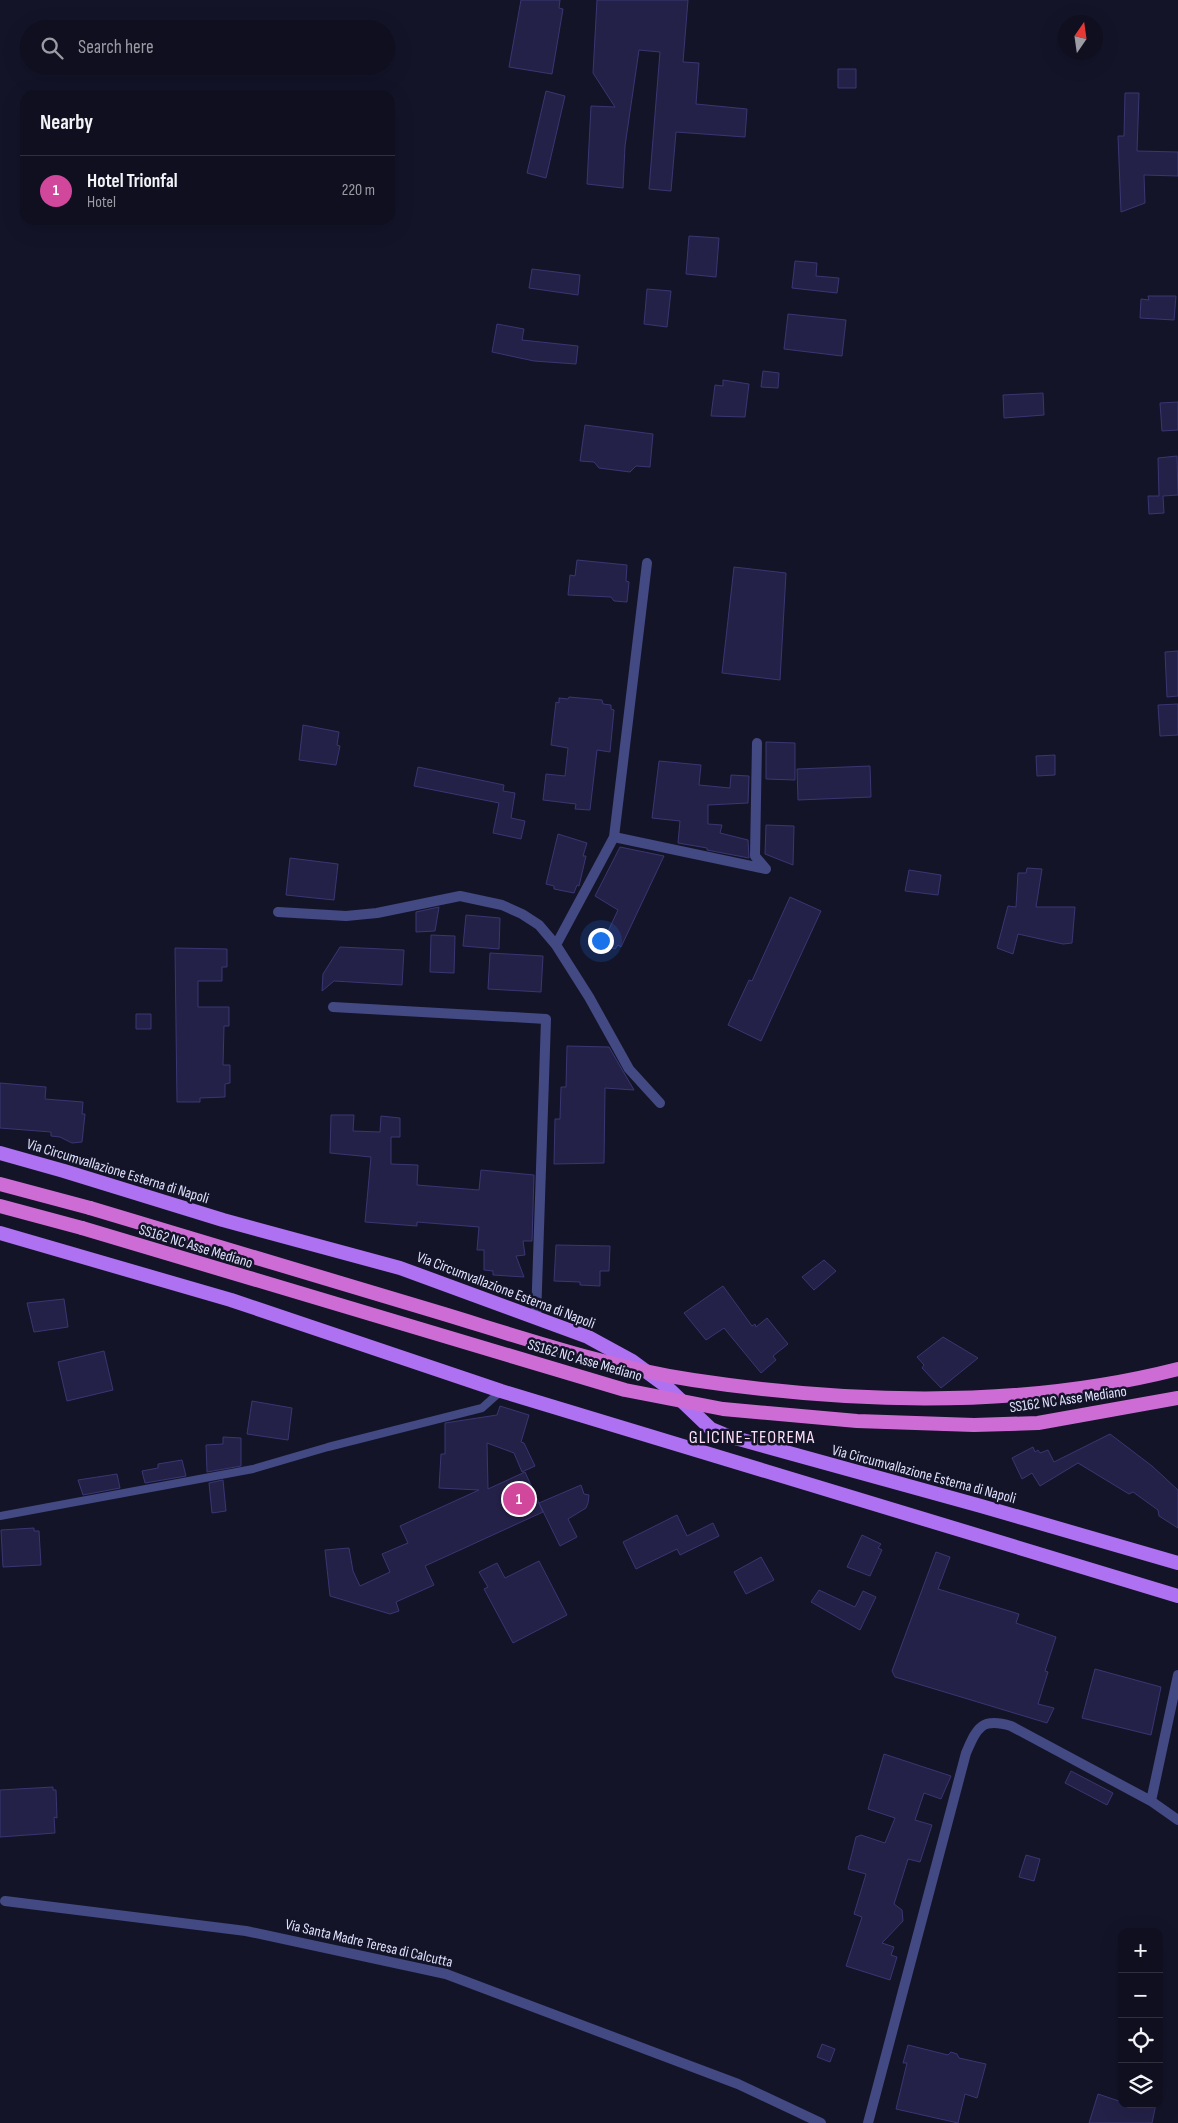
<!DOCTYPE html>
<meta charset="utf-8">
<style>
body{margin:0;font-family:"Sofia Sans Condensed",sans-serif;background:#1d1d2c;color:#f1f3f6}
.controls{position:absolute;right:15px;bottom:15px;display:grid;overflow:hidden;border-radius:10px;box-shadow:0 5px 20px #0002}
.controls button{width:45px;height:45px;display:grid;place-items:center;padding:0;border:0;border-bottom:1px solid #2f2f3d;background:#0f0f1f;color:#f1f3f6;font:25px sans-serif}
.compass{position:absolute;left:1058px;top:15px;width:45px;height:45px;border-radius:50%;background:#0f0f1f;box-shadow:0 5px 20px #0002;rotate:13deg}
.you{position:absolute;left:600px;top:940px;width:18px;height:18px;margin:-12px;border:4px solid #fff;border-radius:50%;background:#1a73e8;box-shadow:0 0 0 8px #1a73e833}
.badge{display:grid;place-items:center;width:32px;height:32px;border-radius:50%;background:#d93025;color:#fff;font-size:16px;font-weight:700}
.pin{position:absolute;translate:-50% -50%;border:2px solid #fff;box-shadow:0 1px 5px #0006}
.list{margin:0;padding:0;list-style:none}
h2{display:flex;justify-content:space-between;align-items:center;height:65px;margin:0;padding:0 20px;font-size:21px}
h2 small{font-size:16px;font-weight:400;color:#9b9ca4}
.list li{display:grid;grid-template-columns:32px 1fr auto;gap:15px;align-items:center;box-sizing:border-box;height:70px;padding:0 20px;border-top:1px solid #2f2f3d}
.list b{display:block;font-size:19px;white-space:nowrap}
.list p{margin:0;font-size:16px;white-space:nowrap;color:#9b9ca4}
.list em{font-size:16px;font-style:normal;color:#9b9ca4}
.icon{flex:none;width:28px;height:28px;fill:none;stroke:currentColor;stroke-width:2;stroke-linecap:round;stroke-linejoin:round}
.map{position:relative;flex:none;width:1178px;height:2123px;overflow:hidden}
.search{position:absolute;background:#0f0f1f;box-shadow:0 5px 20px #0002;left:20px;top:20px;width:375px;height:55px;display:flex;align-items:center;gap:12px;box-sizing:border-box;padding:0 18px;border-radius:28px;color:#9b9ca4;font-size:19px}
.panel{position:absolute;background:#0f0f1f;box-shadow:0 5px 20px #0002;left:20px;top:90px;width:375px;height:135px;border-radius:15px}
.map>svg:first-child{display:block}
</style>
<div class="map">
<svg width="1178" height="2123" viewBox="0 0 1178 2123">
<rect width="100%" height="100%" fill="#141429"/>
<path fill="#242148" stroke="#393672" d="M521 0H560L559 8 563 9 552 74 509 67Z
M597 0H688L683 62 699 63 696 104 747 109 745 137 676 132 671 191 649 189 660 52 639 50 625 146 623 188 587 184 591 106 615 107 593 73Z
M838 69H856V88H838Z
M546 91 565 96 546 178 527 173Z
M1125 93H1139L1137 151 1178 152V176L1144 175 1145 203 1121 212 1118 136H1124Z
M689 236 719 238 716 277 686 274Z
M795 261 817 263 816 276 839 278 837 293 792 288Z
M532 269 580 275 578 295 529 288Z
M647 289 671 291 667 327 644 324Z
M1148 296H1176L1174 320 1140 318 1141 299 1149 300Z
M788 314 846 320 842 356 784 349Z
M497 324 524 329 522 340 578 346 576 364 534 361 492 352Z
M763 371 779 373 778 388 761 387Z
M723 380 749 384 745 417 711 416 715 385 723 386Z
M1043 393 1044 415 1004 418 1003 395Z
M1178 402V430L1162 431 1160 403Z
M585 425 653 434 650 467 636 466 630 472 599 468 594 462 580 461Z
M1177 456 1178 495 1163 496 1164 513 1149 514 1148 496H1159L1158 458Z
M577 560 627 565 626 581 629 582 627 602 614 601 611 597 568 595 570 575 575 576Z
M734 567 786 573 780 680 722 673Z
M1178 651V696L1167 697 1165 652Z
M569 697 602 700 603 704 611 705V709L614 710 610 752 597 750 590 810 575 809 576 804 543 800 546 774 565 776 568 748 551 745 556 702 559 703V698L568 699Z
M1178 704V735L1160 736 1158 705Z
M303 725 339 732 337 745 340 746 336 765 299 760Z
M766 742 795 743V780L766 779Z
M1055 755V775L1037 776 1036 756Z
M659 761 701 765 699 785 730 788 731 775 749 776 748 803 708 805V824L722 825 720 833 748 840 749 858 707 850V848L678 843 680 821 652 818Z
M870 766 871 797 798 800 797 769Z
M418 767 504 785 503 791 515 793 511 818 525 821 521 839 493 833 499 803 414 786Z
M766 825 794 826 793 865 765 854Z
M558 834 587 843 583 856H586L579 886 577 885 574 893 554 889V886L546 884Z
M620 847 664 856 621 947 618 945 615 949 602 944 618 910 595 896Z
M290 858 338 864 334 900 286 895Z
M1027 868 1042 869 1036 907H1075L1072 943 1063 944 1018 934 1013 954 997 948 1008 906 1016 907 1018 873H1026Z
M909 870 941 875 938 895 905 891Z
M790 897 821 911 761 1041 728 1025 749 980 752 981Z
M439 907 435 931 416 932V912Z
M466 915 500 918 499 949 463 946Z
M431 935 455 936 454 973 430 972Z
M340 947 404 950 402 985 334 981 322 991 323 974Z
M175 948 227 949V967H222V981H198V1007H229V1026H224L223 1065H230V1083L225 1084V1097L200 1098V1102H177Z
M490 953 543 956 541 992 488 989Z
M136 1014H151V1029H136Z
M567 1046 609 1047 634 1090 605 1088 604 1163 554 1164 555 1119H560L561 1087H566Z
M0 1083 46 1087 45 1099 83 1102 82 1114H85L82 1142 72 1143 60 1137 51 1136V1132L0 1128Z
M331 1115H354L353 1131 380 1132 381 1116 400 1118V1137H391V1164L418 1165 417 1185 479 1190 481 1170 534 1175 532 1241H523L525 1255 516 1256 524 1277 493 1275V1271L484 1270V1250H477L479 1227 417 1222V1226L365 1222 371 1157 330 1153Z
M556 1245 610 1246 609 1271H600V1286L580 1285V1282L554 1281Z
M824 1260 836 1271 814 1290 802 1277Z
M723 1286 752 1326 755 1324 756 1327 767 1318 788 1344 773 1356 776 1360 761 1373 724 1328 706 1340 684 1313Z
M64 1299 68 1327 34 1332 27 1303Z
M943 1337 978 1358 941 1388 922 1368 924 1365 917 1357Z
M104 1351 113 1390 67 1401 58 1362Z
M252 1401 292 1408 288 1440 247 1434Z
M500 1406 529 1415 521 1442 524 1443 535 1466 522 1472 514 1453 487 1443 488 1489 525 1472 543 1512 425 1566 434 1585 396 1602 399 1611 390 1614 330 1596 325 1550 349 1548 353 1571 360 1586 390 1572 382 1554 408 1543 400 1526 479 1490 439 1488 441 1454H445V1423L497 1415Z
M1110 1434 1152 1466 1178 1490V1528L1159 1516 1158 1510 1133 1492 1129 1494 1078 1463 1040 1486 1032 1473 1022 1479 1012 1458 1033 1447 1035 1452 1038 1450 1040 1453 1048 1450 1054 1462Z
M223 1437 241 1438V1466L207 1472 206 1445 223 1444Z
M182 1460 186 1476 145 1483 142 1471 158 1468V1464Z
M117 1474 120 1488 83 1495 78 1480Z
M223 1480 226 1511 212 1513 209 1483Z
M581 1485 584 1494 589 1495 588 1503 586 1508 568 1519 577 1537 560 1546 539 1503Z
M677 1515 687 1536 713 1523 719 1536 680 1555 677 1549 636 1569 623 1542Z
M34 1528V1531H39L41 1565 3 1567 1 1530Z
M862 1535 881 1544 878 1548 882 1550 870 1576 847 1567Z
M936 1552 950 1557 938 1589 1019 1614 1016 1623 1056 1637 1045 1671 1048 1672 1038 1704 1054 1708 1047 1723 895 1677 892 1671Z
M761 1557 774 1580 746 1594 734 1572Z
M539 1561 567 1615 513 1643 484 1589 488 1587 479 1572 497 1563 505 1578Z
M819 1590 855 1607 863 1591 876 1597 860 1630 811 1602Z
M1095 1669 1161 1687 1151 1735 1082 1718Z
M884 1754 951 1776 941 1799 924 1793 915 1820 932 1825 920 1862 908 1859 894 1904 902 1910 903 1921 882 1943 894 1947 891 1955 897 1957 890 1980 846 1966 862 1917 854 1914 866 1874 848 1869 856 1837 861 1835 885 1843 895 1818 868 1809Z
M1071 1771 1113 1793 1107 1805 1065 1783Z
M53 1787V1790H56L57 1818 54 1817 55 1833 0 1837V1790Z
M1026 1855 1040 1859 1034 1881 1019 1877Z
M822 2044 835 2049 830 2062 817 2057Z
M908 2045 948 2055 951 2052 957 2054 959 2058 986 2064 977 2098 965 2094 958 2123 896 2109 907 2063H903Z
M1098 2094 1122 2102V2104H1156L1152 2123H1089Z"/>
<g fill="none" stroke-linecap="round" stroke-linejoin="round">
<path stroke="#434a83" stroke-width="8" d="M0 1516 253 1469 328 1447 482 1408 501 1391"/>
<path stroke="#434a83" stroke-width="10" d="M757 743 755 856 766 869
M614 837 647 563
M278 912 346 916 377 913 460 896 502 905 522 914 539 925 556 945 589 997 629 1069 660 1103
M556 945 614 837 766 869
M333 1007 546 1019 536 1318
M1178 1675 1151 1801 1178 1820
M5 1901 246 1931 446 1974 738 2084 821 2123
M868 2123 966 1753C977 1728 981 1717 1011 1726L1151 1801"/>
<path stroke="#ae71f1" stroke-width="14" d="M0 1153 64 1171 223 1220 400 1268 588 1337 632 1361 666 1386 711 1429 728 1436 981 1506 1178 1563
M0 1233 231 1300 501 1391 1178 1596"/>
<path stroke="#ce6cd6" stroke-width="14" d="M0 1184 90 1208
M0 1206 82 1228"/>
<path stroke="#ce6cd6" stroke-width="14" d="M90 1208C208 1244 326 1279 444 1314 526 1339 609 1367 693 1380 853 1404 1021 1409 1178 1369
M82 1228 625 1390 723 1409 857 1421 974 1425 1038 1423 1178 1398"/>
</g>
<g text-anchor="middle" stroke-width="5" stroke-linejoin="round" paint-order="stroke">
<g font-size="15" fill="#dfe0fc" stroke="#141429">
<text transform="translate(118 1171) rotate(17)" y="5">Via Circumvallazione Esterna di Napoli</text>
<text transform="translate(196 1246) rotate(17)" y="5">SS162 NC Asse Mediano</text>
<text transform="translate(506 1290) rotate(21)" y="5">Via Circumvallazione Esterna di Napoli</text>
<text transform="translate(585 1360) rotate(16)" y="5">SS162 NC Asse Mediano</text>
<text transform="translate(1068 1399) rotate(-8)" y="5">SS162 NC Asse Mediano</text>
<text transform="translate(924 1474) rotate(15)" y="5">Via Circumvallazione Esterna di Napoli</text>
<text transform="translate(369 1943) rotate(13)" y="5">Via Santa Madre Teresa di Calcutta</text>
</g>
<g font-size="18" letter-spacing="1" fill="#fce1f6" stroke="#141429">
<text x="752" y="1443">GLICINE-TEOREMA</text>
</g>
</g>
</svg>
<div class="controls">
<button>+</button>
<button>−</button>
<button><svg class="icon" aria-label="locate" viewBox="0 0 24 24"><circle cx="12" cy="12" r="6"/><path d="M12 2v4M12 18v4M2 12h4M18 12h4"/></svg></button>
<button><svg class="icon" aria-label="layers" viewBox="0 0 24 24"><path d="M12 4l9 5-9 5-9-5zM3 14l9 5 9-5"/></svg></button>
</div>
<svg class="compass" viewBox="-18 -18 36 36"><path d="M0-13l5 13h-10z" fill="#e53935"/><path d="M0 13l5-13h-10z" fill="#9b9ca4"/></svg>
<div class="you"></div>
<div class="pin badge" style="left:519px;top:1499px;background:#d1479c">1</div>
<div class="search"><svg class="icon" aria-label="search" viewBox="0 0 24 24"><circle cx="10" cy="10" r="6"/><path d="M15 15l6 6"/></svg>Search here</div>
<section class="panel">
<h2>Nearby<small></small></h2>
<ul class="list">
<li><span class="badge" style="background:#d1479c">1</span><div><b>Hotel Trionfal</b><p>Hotel</p></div><em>220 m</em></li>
</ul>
</section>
</div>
